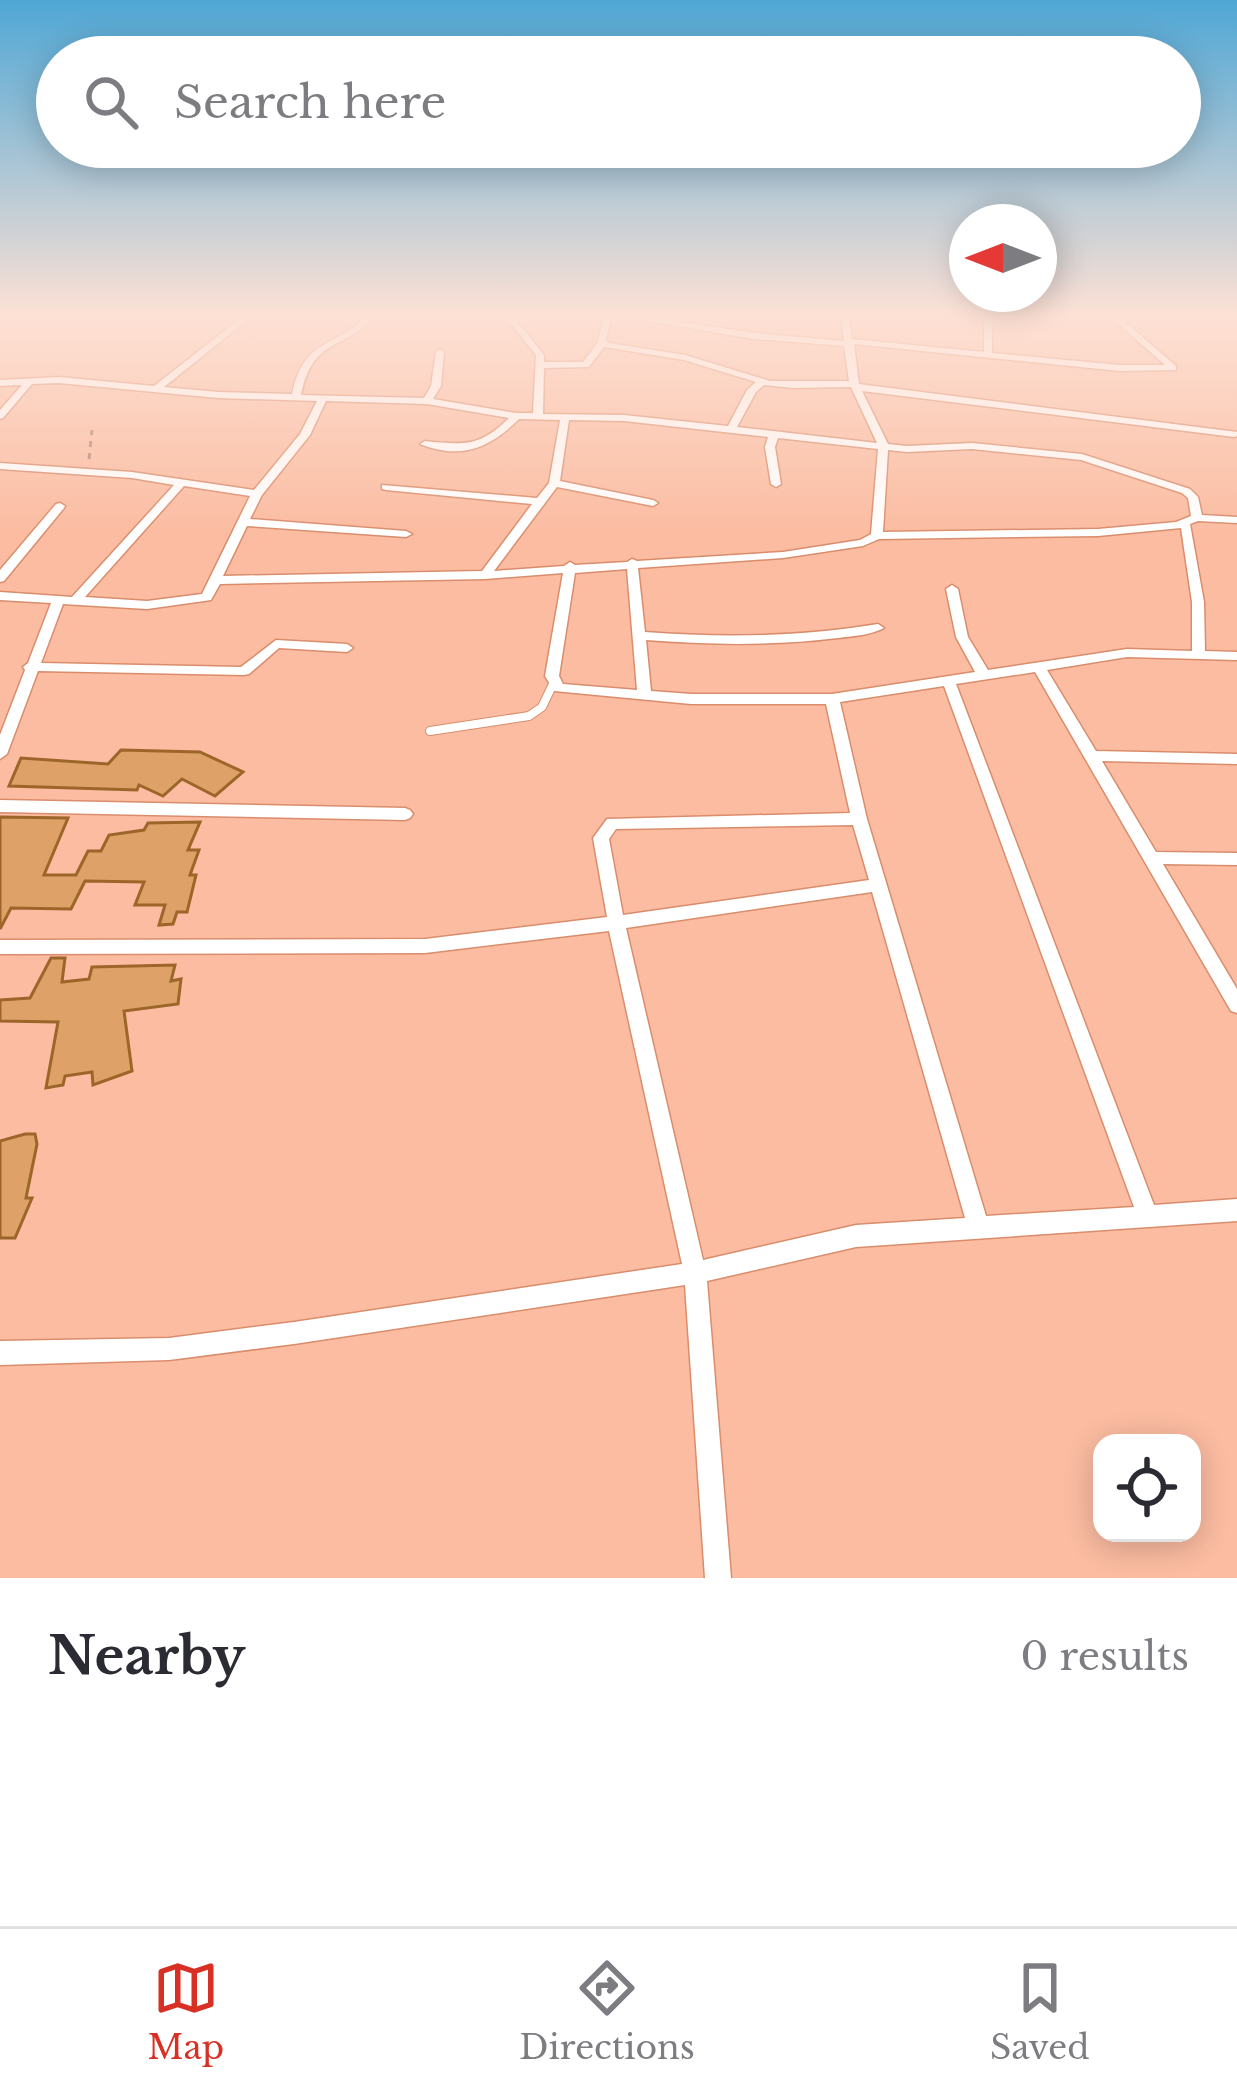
<!DOCTYPE html>
<style>
body{margin:0;font-family:"Libre Baskerville",serif;background:#f7f7f7;color:#2b2b33}
.controls{position:absolute;right:36px;bottom:36px;display:grid;overflow:hidden;border-radius:24px;box-shadow:0 6px 30px #0003}
.controls button{width:108px;height:108px;display:grid;place-items:center;padding:0;border:0;border-bottom:3px solid #e1e1e2;background:#fff;color:#2b2b33;font:60px sans-serif}
.compass{position:absolute;left:949px;top:204px;width:108px;height:108px;border-radius:50%;background:#fff;box-shadow:0 6px 30px #0003;rotate:270deg}
.list{margin:0;padding:0;list-style:none}
h2{display:flex;justify-content:space-between;align-items:center;height:156px;margin:0;padding:0 48px;font-size:51px}
h2 small{font-size:39px;font-weight:400;color:#7c7c81}
.icon{flex:none;width:66px;height:66px;fill:none;stroke:currentColor;stroke-width:2;stroke-linecap:round;stroke-linejoin:round}
.map{position:relative;flex:none;width:1237px;height:1578px;overflow:hidden}
.search{position:absolute;background:#fff;box-shadow:0 6px 30px #0003;left:36px;right:36px;top:36px;height:132px;display:flex;align-items:center;gap:30px;box-sizing:border-box;padding:0 42px;border-radius:66px;color:#7c7c81;font-size:45px}
.sheet{height:348px;background:#fff}
nav{display:flex;justify-content:space-around;align-items:center;box-sizing:border-box;height:168px;border-top:3px solid #e1e1e2;background:#fff;font-size:33px;color:#7c7c81}
nav a{display:grid;justify-items:center;gap:6px}
nav .on{color:#d93025}
.map>svg:first-child{display:block}
</style>
<div class="map">
<svg width="1237" height="1578" viewBox="0 0 1237 1578">
<rect width="100%" height="100%" fill="#fbbca1"/>
<path fill="#dea268" stroke="#9d6529" stroke-width="3" d="M121 750 200 752 243 772 215 796 182 779 163 796 139 785 137 790 9 786 21 758 108 764Z
M0 817 68 818 44 875H76L88 851H101L109 835 144 830 148 823 200 822 188 850H199L190 875H196L187 912H177L173 924 159 925 165 905H135L144 882 85 881 71 909 11 908 0 929Z
M51 958H65L62 982 89 979 92 967 175 965 171 981 181 979 178 1004 124 1011 132 1071 93 1085 92 1072 65 1076 63 1085 46 1088 58 1022 0 1021V1000L30 998Z
M25 1134H35L37 1144 26 1198H32L15 1238H0V1141Z"/>
<g fill="none" stroke-linecap="round" stroke-linejoin="round">
<g stroke="#d98d6c" stroke-width="10">
<path id="service" d="M430 731 529 716 542 707 553 684"/>
</g>
<g stroke="#d98d6c" stroke-width="3">
<path id="minor" d="M246 314H255L164 387 218 392 292 394C305 335 335 350 368 314H377C344 352 313 336 301 395L424 398 431 386 436 352 440 349 444 352 441 386 433 399 516 413H533L536 355 503 314H511L544 355V362H583L598 342 604 314H631L754 333 844 341 840 314H848L852 339 984 352V314H992V353L1120 365H1165L1107 314H1116L1176 366V370L1120 371 854 344 859 384 1237 432V436L1234 437 862 391 888 444 907 446 972 443 1082 454 1190 489 1198 497 1202 515 1237 517V523L1198 521 1190 524 1204 602 1205 651 1237 652V660L1127 657 1047 670 1096 751 1237 754V764L1102 761 1156 852 1237 853V865L1163 864 1237 989V1013L1231 1011 1035 672 956 684 1154 1205 1237 1199V1221L856 1247 707 1281 731 1578H705L685 1285 294 1344 169 1360 0 1365V1341L169 1338 294 1322 682 1264 609 931 425 953 0 954V940L425 939 607 917 593 838 607 819 850 813 826 704H691L554 691 545 676 563 573 485 579 220 584 211 600 147 609 63 604 41 663 241 667 276 640 347 644 353 648 347 652 279 648 249 674 244 675 38 671 7 754 0 759V735L25 670 23 667 28 663 51 603 0 600V592L72 597 174 485 132 478 0 469V463L132 472 254 490 300 434 317 401 218 398 59 383 32 384 3 418 0 419V410L22 385 0 386V380L59 377 154 386ZM612 315 754 339 844 346 849 381H770L685 355 609 343 606 340ZM604 347 684 360 756 382 747 390 728 426 624 415 543 414 544 368 589 367ZM764 385 793 388 851 387 877 443 737 427 756 392ZM326 401 427 404 509 418C480 447 464 445 425 441L420 444C460 460 489 449 519 419L560 420 549 483 537 498 382 485V489L386 490 532 504 482 571 223 576 247 526 406 537 412 534 406 531 250 519 262 495 310 435ZM569 420 624 421 768 437 765 447 771 484 776 487 781 484 775 447 778 438 878 449 871 534 860 540 783 552 637 561 632 559 627 562 575 565 570 562 564 566 494 571 557 487 653 506 658 503 653 500 560 481ZM972 449 1081 460 1182 493 1188 498 1191 516 1176 522 1098 529 883 532 888 450 907 452ZM184 486 250 496 202 594 147 601 85 597ZM1181 528 1192 602V651L1127 649 988 670 968 637 958 589 952 585 946 589 956 637 975 672 832 694H691L651 691 646 640C710 645 774 646 838 638 854 636 871 635 884 628L878 624C800 637 723 638 645 632L638 568 783 558 863 546 879 539 1098 536ZM627 569 637 690 563 684 559 676 575 573ZM944 686 1134 1207 986 1216 867 819 840 702ZM853 825 869 880 623 915 609 839 616 829ZM872 892 965 1218 856 1225 703 1260 626 928Z
M449 314H457L455 321H449Z
M60 503 65 506 64 508 4 581 0 582V570L56 504Z
M0 800 405 808 410 810 413 814 410 818 405 820 0 812Z"/>
</g>
<path stroke="#b27f6a" stroke-width="3" stroke-dasharray="6 6" stroke-linecap="butt" d="M89 459 92 430"/>
<use href="#service" stroke="#fff" stroke-width="8"/>
<use href="#minor" fill="#fff" fill-rule="evenodd"/>
</g>
<linearGradient id="sky" x2="0" y2="1"><stop stop-color="#4fa7d5"/><stop offset="0.59" stop-color="#fde1d5"/><stop offset="1" stop-color="#fde1d5" stop-opacity="0"/></linearGradient>
<rect width="1237" height="535" fill="url(#sky)"/>
</svg>
<div class="controls">
<button><svg class="icon" aria-label="locate" viewBox="0 0 24 24"><circle cx="12" cy="12" r="6"/><path d="M12 2v4M12 18v4M2 12h4M18 12h4"/></svg></button>
</div>
<svg class="compass" viewBox="-18 -18 36 36"><path d="M0-13l5 13h-10z" fill="#e53935"/><path d="M0 13l5-13h-10z" fill="#7c7c81"/></svg>
<div class="search"><svg class="icon" aria-label="search" viewBox="0 0 24 24"><circle cx="10" cy="10" r="6"/><path d="M15 15l6 6"/></svg>Search here</div>
</div>
<section class="sheet">
<h2>Nearby<small>0 results</small></h2>
<ul class="list">
</ul>
</section>
<nav>
<a class="on"><svg class="icon" aria-label="map" viewBox="0 0 24 24"><path d="M3 6l6-2 6 2 6-2v14l-6 2-6-2-6 2zM9 4v14M15 6v14"/></svg>Map</a>
<a><svg class="icon" aria-label="directions" viewBox="0 0 24 24"><path d="M12 3l9 9-9 9-9-9zM9 14v-3h6M13 9l2 2-2 2"/></svg>Directions</a>
<a><svg class="icon" aria-label="saved" viewBox="0 0 24 24"><path d="M7 4h10v16l-5-4-5 4z"/></svg>Saved</a>
</nav>
